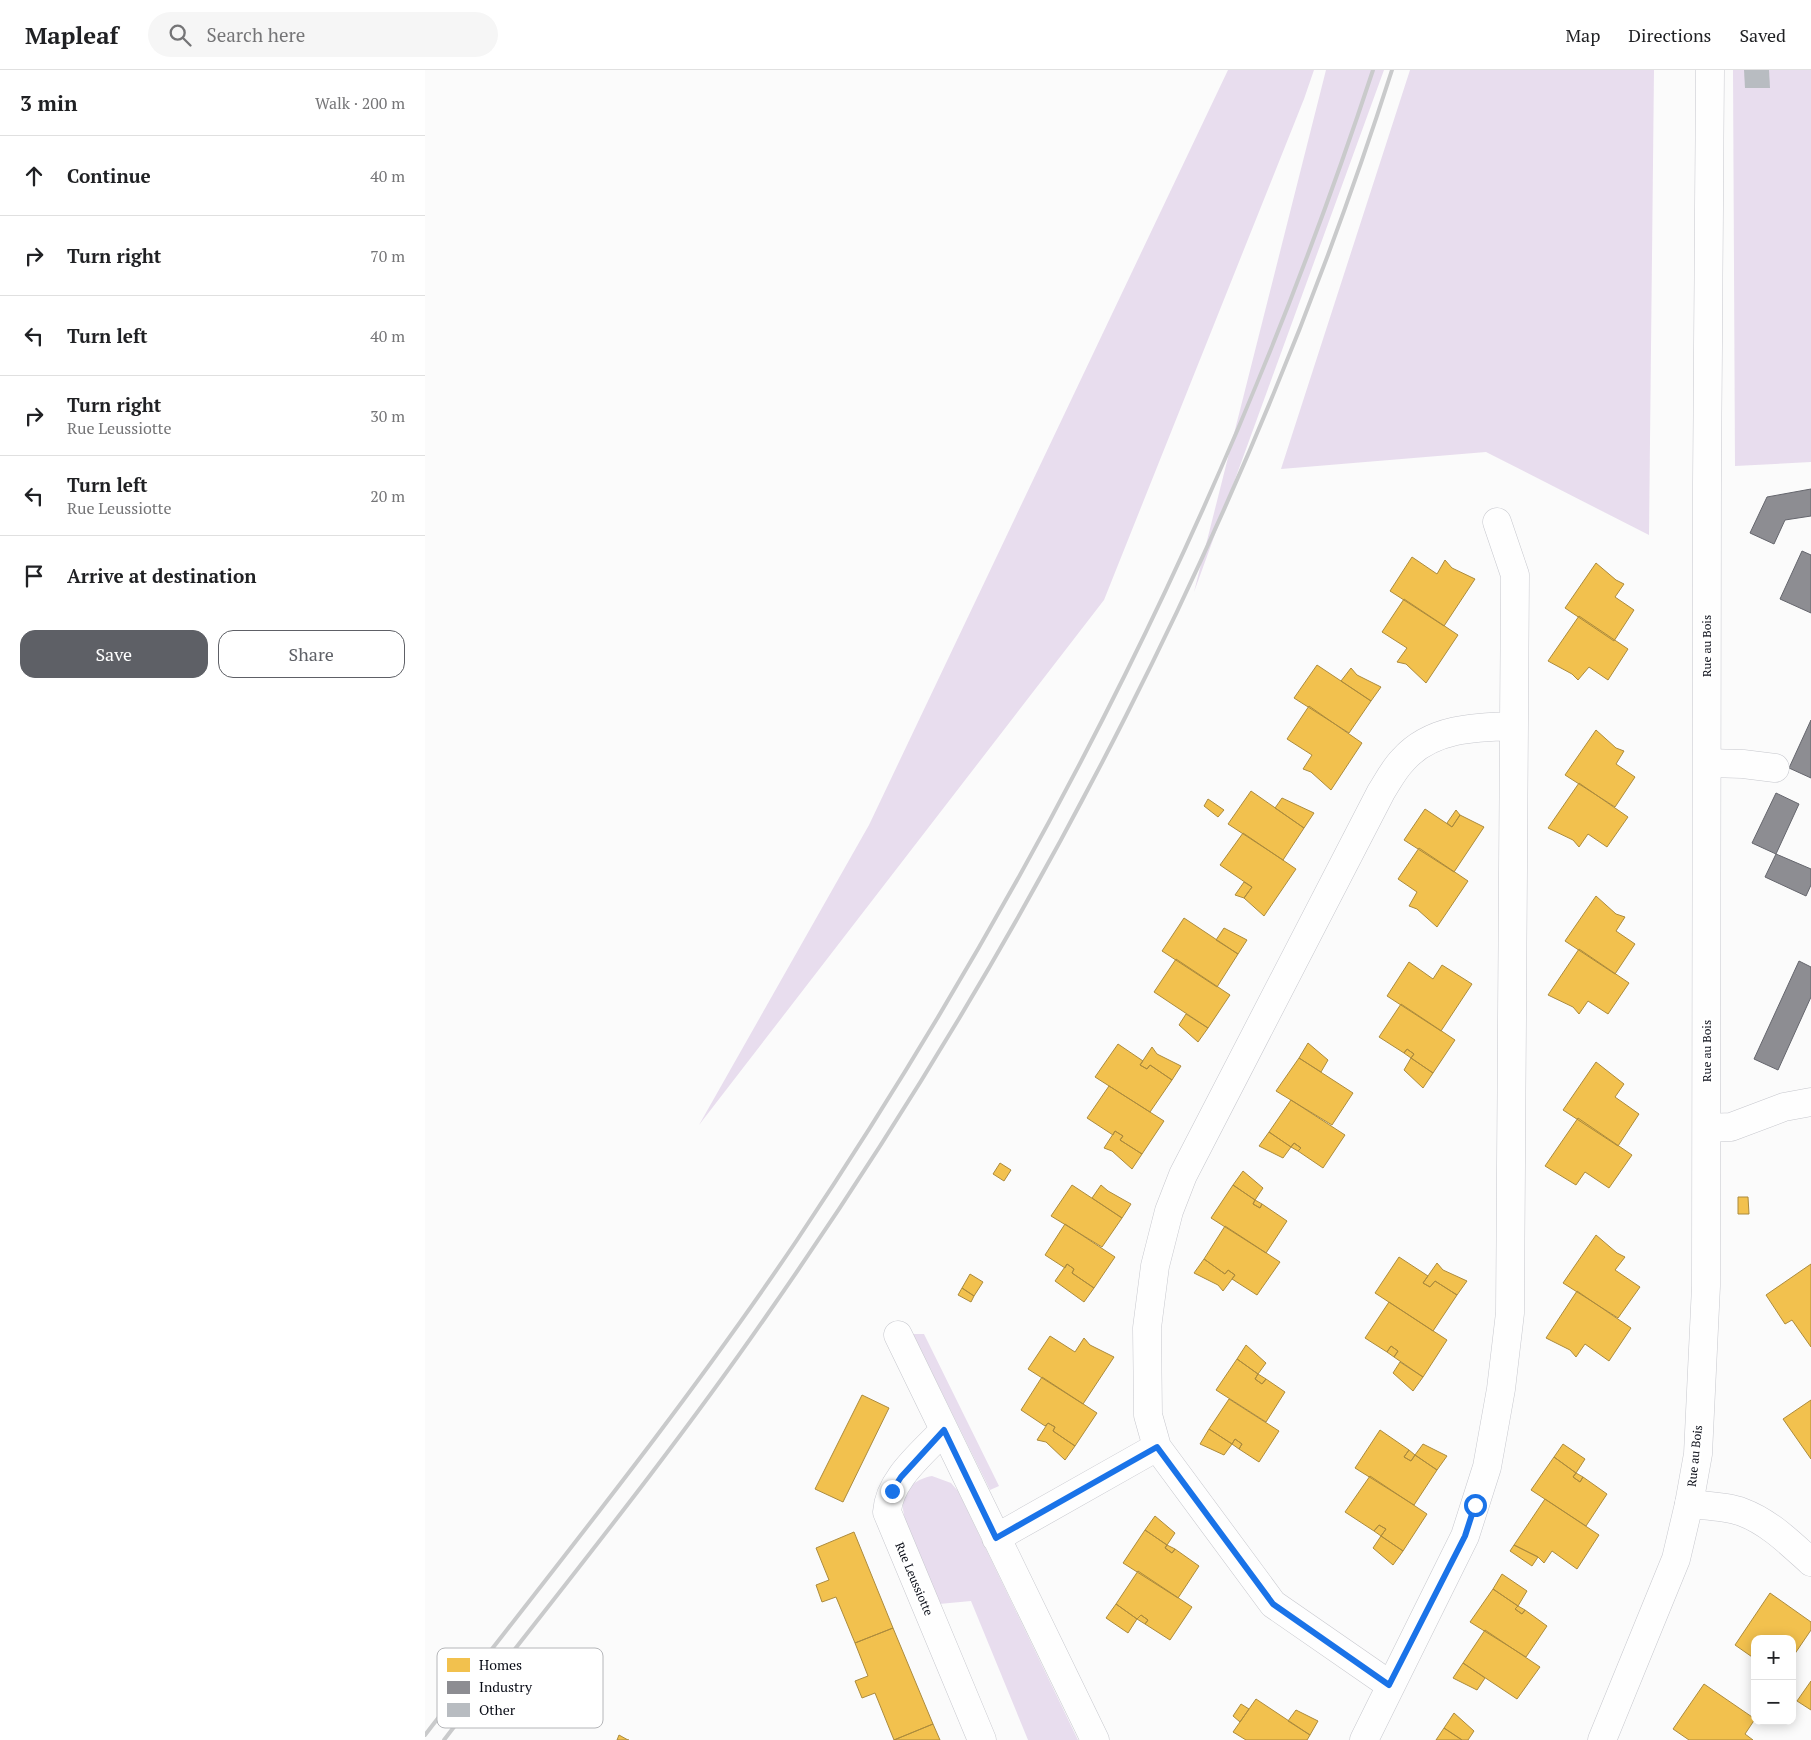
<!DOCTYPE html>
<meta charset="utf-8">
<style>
body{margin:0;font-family:"PT Serif",serif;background:#f6f6f6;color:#202124}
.controls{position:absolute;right:15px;bottom:15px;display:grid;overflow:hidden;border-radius:10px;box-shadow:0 2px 12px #0003}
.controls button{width:45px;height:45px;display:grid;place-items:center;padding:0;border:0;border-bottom:1px solid #e0e0e0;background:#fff;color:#202124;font:25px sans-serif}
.stop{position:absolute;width:15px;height:15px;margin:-11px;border:4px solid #1a73e8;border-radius:50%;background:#fff}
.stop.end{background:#1a73e8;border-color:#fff;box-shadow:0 1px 5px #0008}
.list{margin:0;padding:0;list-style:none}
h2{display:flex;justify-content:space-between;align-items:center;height:65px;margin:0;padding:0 20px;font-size:21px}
h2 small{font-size:16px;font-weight:400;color:#757577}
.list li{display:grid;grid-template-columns:32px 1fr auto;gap:15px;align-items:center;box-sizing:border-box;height:80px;padding:0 20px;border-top:1px solid #e0e0e0}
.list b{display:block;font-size:19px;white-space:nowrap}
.list p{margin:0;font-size:16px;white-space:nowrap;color:#757577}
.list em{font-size:16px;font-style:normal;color:#757577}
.actions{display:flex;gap:10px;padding:15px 20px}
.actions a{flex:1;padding:11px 0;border:1px solid #5e6066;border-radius:15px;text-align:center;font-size:18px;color:#5e6066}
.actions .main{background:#5e6066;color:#fff}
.icon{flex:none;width:28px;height:28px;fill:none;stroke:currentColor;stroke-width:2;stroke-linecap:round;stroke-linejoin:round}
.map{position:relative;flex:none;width:1386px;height:1670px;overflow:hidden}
header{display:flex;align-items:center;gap:30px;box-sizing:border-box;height:70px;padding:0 25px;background:#fff;border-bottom:1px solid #e0e0e0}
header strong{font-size:24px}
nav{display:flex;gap:28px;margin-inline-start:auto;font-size:18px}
.search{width:350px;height:45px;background:#f6f6f6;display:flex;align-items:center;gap:12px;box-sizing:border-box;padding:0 18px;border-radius:28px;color:#757577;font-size:19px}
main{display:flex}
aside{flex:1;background:#fff}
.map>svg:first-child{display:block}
</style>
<header>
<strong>Mapleaf</strong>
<div class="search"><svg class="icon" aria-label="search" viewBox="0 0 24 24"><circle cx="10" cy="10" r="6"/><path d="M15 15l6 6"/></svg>Search here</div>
<nav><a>Map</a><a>Directions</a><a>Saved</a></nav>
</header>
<main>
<aside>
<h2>3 min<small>Walk · 200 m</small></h2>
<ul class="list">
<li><svg class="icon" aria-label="ahead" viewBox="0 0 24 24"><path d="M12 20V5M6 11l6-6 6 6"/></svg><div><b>Continue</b></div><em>40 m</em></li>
<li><svg class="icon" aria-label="right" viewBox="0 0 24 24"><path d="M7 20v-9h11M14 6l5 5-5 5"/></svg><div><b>Turn right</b></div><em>70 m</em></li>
<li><svg class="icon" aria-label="left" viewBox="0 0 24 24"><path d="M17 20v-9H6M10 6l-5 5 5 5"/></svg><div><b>Turn left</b></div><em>40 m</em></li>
<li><svg class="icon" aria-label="right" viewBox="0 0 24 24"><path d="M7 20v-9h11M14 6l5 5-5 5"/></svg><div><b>Turn right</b><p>Rue Leussiotte</p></div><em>30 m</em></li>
<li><svg class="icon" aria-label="left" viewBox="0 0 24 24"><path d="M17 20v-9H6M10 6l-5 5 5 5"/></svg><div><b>Turn left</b><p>Rue Leussiotte</p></div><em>20 m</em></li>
<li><svg class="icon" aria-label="arrive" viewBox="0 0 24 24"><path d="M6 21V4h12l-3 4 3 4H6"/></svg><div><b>Arrive at destination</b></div></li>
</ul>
<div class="actions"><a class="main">Save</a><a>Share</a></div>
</aside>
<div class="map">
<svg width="1386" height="1670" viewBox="0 0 1386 1670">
<rect width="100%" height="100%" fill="#fbfbfb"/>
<path fill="#e8ddee" d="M803 0H889L879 29 679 530 274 1055 444 755Z
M901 0H959L769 522Z
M985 0H1229L1224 465 1061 382 856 399Z
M1308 0H1386V392L1310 396Z
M488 1264H499L574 1416 565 1420Z
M507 1406 526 1413 533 1421 653 1670H603L546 1531 514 1534C506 1513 475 1451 478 1433 480 1417 492 1409 507 1406Z"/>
<path fill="#f2c14e" stroke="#ac8b3d" d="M987 487 1012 504 1020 490 1027 498 1050 509 1019 556 965 521Z
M1171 493 1191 510 1199 514 1190 527 1209 540 1189 571 1140 538Z
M979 529 1033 565 1001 613 981 594 972 592 982 578 957 562Z
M1154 546 1203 579 1183 610 1164 597 1153 610 1147 604 1123 591Z
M892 595 946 631 924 663 869 628Z
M926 598 932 605 956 617 946 631 916 611Z
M884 636 937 673 906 720 886 702 878 699 887 685 862 669Z
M1171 660 1191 678 1199 681 1191 694 1210 707 1190 737 1140 705Z
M1154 713 1203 747 1182 777 1163 764 1154 777 1148 770 1123 758Z
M826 721 879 758 858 790 803 754Z
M857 728 889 743 879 758 850 738Z
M783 729 799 740 793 747 779 736Z
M1000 739 1027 757 1035 745 1059 757 1029 802 979 770Z
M1031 740 1035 745 1027 757 1022 753Z
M818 763 871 799 839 846 819 828 827 817 795 795Z
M994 778 1043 811 1012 857 992 839 984 836 992 822 973 809Z
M819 812 827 817 819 828 810 825Z
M1171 826 1191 844 1200 847 1191 861 1210 874 1190 904 1140 871Z
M759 848 813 884 792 917 737 881Z
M799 858 822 870 813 884 791 870Z
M1154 879 1204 913 1183 944 1163 931 1154 944 1148 937 1123 925Z
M751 889 805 925 783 958 729 922Z
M984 892 1008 909 1017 895 1047 914 1016 961 962 926Z
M976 934 1030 970 1008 1003 986 988 989 984 982 979 979 983 954 967Z
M761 944 783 958 773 972 754 955Z
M883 973 903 990 896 1002 874 988Z
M693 974 718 991 715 995 722 999 725 995 747 1010 725 1042 670 1007Z
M727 977 732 984 756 996 747 1010 725 995 722 999 715 995Z
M982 979 989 984 986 988 979 983Z
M874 988 928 1023 907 1055 851 1021Z
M986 988 1008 1003 998 1018 979 1000Z
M1171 992 1199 1014 1190 1027 1214 1044 1193 1076 1138 1040Z
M684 1016 739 1051 717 1084 695 1070 698 1066 690 1061 688 1065 662 1048Z
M866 1030 920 1065 898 1098 873 1081 876 1078 869 1073 866 1077 844 1062Z
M1153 1048 1207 1085 1184 1118 1160 1102 1151 1115 1120 1096Z
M690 1061 698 1066 695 1070 717 1084 707 1099 687 1081 679 1078Z
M844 1062 866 1077 858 1088 834 1076Z
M869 1073 876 1078 873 1081 866 1077Z
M575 1093 586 1100 579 1111 568 1104Z
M818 1101 838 1118 830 1130 808 1115Z
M647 1115 697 1148 677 1177 626 1146Z
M676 1115 683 1121 706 1134 697 1148 667 1128Z
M808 1115 830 1130 828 1134 835 1138 837 1134 862 1151 841 1183 786 1148Z
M1313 1127H1323L1324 1144H1313Z
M830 1130 837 1134 835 1138 828 1134Z
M640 1154 690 1187 669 1218 647 1203 649 1199 642 1194 640 1198 620 1185Z
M800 1156 855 1192 832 1225 807 1209 810 1205 803 1200 800 1204 779 1189Z
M1171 1165 1192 1183 1200 1187 1190 1200 1215 1217 1193 1248 1138 1213Z
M974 1187 1003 1206 998 1213 1005 1217 1010 1211 1032 1225 1008 1261 950 1223Z
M779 1189 800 1204 803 1200 810 1205 798 1221 793 1215 769 1203Z
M1012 1193 1018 1200 1042 1211 1032 1225 1010 1211 1005 1217 998 1213Z
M642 1194 649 1199 647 1203 669 1218 659 1232 630 1211Z
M1386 1194V1277L1367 1250 1360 1254 1341 1225Z
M545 1204 558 1212 549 1226 537 1218Z
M537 1218 549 1226 546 1232 533 1225Z
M1152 1221 1206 1258 1184 1291 1160 1274 1151 1287 1145 1280 1121 1268Z
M964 1232 1022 1270 998 1307 969 1287 973 1281 966 1276 962 1282 940 1268Z
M625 1266 650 1282 659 1268 665 1275 689 1287 658 1334 603 1299Z
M821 1275 841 1293 833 1304 812 1289Z
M966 1276 973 1281 969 1287 962 1282Z
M812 1289 833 1304 830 1309 837 1314 841 1309 860 1322 841 1352 791 1320Z
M975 1292 998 1307 988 1321 968 1303Z
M833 1304 841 1309 837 1314 830 1309Z
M617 1307 672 1343 650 1376 628 1361 630 1357 623 1353 620 1356 596 1340Z
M437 1325 464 1338 418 1432 390 1419Z
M804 1329 854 1361 834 1392 814 1379 817 1374 810 1369 807 1374 784 1359Z
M1386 1330V1389L1358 1349Z
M623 1353 630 1357 628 1361 650 1376 640 1390 621 1372 612 1370Z
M784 1359 807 1374 799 1385 775 1374Z
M955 1360 984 1380 979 1387 986 1391 990 1385 1012 1400 989 1435 930 1398Z
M810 1369 817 1374 814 1379 807 1374Z
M998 1374 1022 1386 1012 1400 990 1385Z
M1138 1374 1160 1389 1151 1403 1129 1387Z
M984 1380 990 1385 986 1391 979 1387Z
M1129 1387 1151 1403 1148 1407 1155 1412 1158 1407 1182 1424 1161 1456 1106 1420Z
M1151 1403 1158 1407 1155 1412 1148 1407Z
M945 1406 1002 1444 978 1481 956 1466 961 1459 954 1455 949 1461 920 1442Z
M1120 1429 1174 1465 1152 1499 1127 1481 1119 1493 1113 1487 1089 1475Z
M730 1446 750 1463 742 1475 720 1460Z
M954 1455 961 1459 956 1466 949 1461Z
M720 1460 742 1475 740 1478 747 1483 750 1479 774 1496 753 1528 698 1493Z
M429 1462 468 1558 430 1573 411 1527 397 1532 391 1515 404 1510 391 1478Z
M956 1466 978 1481 968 1495 948 1478Z
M742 1475 750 1479 747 1483 740 1478Z
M1089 1475 1113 1487 1107 1496 1085 1481Z
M713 1501 767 1537 745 1570 720 1554 723 1550 716 1545 712 1549 691 1534Z
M1077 1504 1102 1521 1093 1536 1068 1519Z
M1068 1519 1093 1536 1090 1539 1097 1544 1100 1540 1122 1556 1101 1587 1045 1552Z
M1345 1523 1386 1552V1560L1367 1588V1569H1330V1589L1310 1575Z
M691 1534 712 1549 703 1563 681 1548Z
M1093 1536 1100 1540 1097 1544 1090 1539Z
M716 1545 723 1550 720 1554 712 1549Z
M468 1558 508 1654 469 1670 450 1623 437 1628 430 1611 443 1606 430 1573Z
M1060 1560 1115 1597 1092 1629 1038 1593Z
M1038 1593 1060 1608 1052 1620 1028 1608Z
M1386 1611V1640L1372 1631Z
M1279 1614 1330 1649 1320 1664 1328 1670H1264L1248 1659Z
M831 1629 885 1665 882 1670H821L808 1662Z
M816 1634 824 1639 815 1652 808 1646Z
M871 1640 893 1651 885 1665 863 1651Z
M1029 1643 1049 1661 1043 1670H1037L1019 1658Z
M508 1654 515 1670H469Z
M1019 1658 1037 1670H1011Z
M194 1665 203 1670H204H192Z"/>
<path fill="#8d8d92" stroke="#65666d" d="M1386 419V446L1360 450 1349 474 1325 463 1342 427Z
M1377 481 1386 485V543L1355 529Z
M1386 650V708L1364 698Z
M1351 723 1374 734 1351 784 1386 799V815L1381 826 1340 807 1351 784 1327 773Z
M1374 891 1386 897V927L1353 1000 1329 989Z"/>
<path fill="#b8bcc1" d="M1319 0H1344L1345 18H1320Z"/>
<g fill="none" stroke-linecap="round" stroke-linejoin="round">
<g stroke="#c6c7cd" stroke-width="29">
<path id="minor" d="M1283 693 1318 694 1350 698
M1282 1058 1306 1057 1359 1037 1386 1032
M473 1265 670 1670
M519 1360C498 1383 464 1409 462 1442L557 1670
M1264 1434C1282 1436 1301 1436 1317 1442 1344 1452 1365 1473 1386 1492
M571 1468 732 1377
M965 1615 848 1534 732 1377 723 1345 722 1258 730 1196 744 1141 758 1105 956 722C963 711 969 699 978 690 1006 658 1051 657 1089 656
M939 1670 1040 1466 1062 1397 1076 1319 1085 1243 1090 505 1072 452"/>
</g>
<g stroke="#c6c7cd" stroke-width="29">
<path id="major" d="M1177 1670 1251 1489 1264 1434 1273 1384 1281 1216 1282 414 1285 0"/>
</g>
<use href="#minor" stroke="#fefefe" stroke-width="28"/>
<use href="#major" stroke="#fefefe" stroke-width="28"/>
<path stroke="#c9cacb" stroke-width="4" d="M0 1665C126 1502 257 1341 372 1170 617 803 810 419 948 0
M19 1670C128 1529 241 1391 342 1245 608 864 825 443 967 0"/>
</g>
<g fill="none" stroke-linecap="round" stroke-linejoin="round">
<path stroke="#1a73e8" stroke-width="6" d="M467 1421 476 1407 519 1360 571 1468 732 1377 848 1534 964 1615 1040 1466 1050 1435"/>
</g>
<g text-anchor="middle" stroke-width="5" stroke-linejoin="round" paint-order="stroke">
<g font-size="12" fill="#090c16" stroke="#fff">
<text transform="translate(1282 576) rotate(-90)" y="4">Rue au Bois</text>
<text transform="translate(1282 981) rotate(-90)" y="4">Rue au Bois</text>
<text transform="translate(1270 1386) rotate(-84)" y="4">Rue au Bois</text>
<text transform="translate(489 1509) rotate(67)" y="4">Rue Leussiotte</text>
</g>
</g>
<rect x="12" y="1578" width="166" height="80" rx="8" fill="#fff" stroke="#b5b6b9" stroke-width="1"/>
<rect x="22" y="1588" width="23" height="14" fill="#f2c14e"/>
<rect x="22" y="1611" width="23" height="13" fill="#8d8d92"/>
<rect x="22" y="1633" width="23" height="14" fill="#b8bcc1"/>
<g font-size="14" fill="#090c16">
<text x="54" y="1600">Homes</text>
<text x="54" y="1622">Industry</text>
<text x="54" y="1645">Other</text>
</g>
</svg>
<div class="controls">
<button>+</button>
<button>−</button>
</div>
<div class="stop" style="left:1050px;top:1435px"></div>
<div class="stop end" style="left:467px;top:1421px"></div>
</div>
</main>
